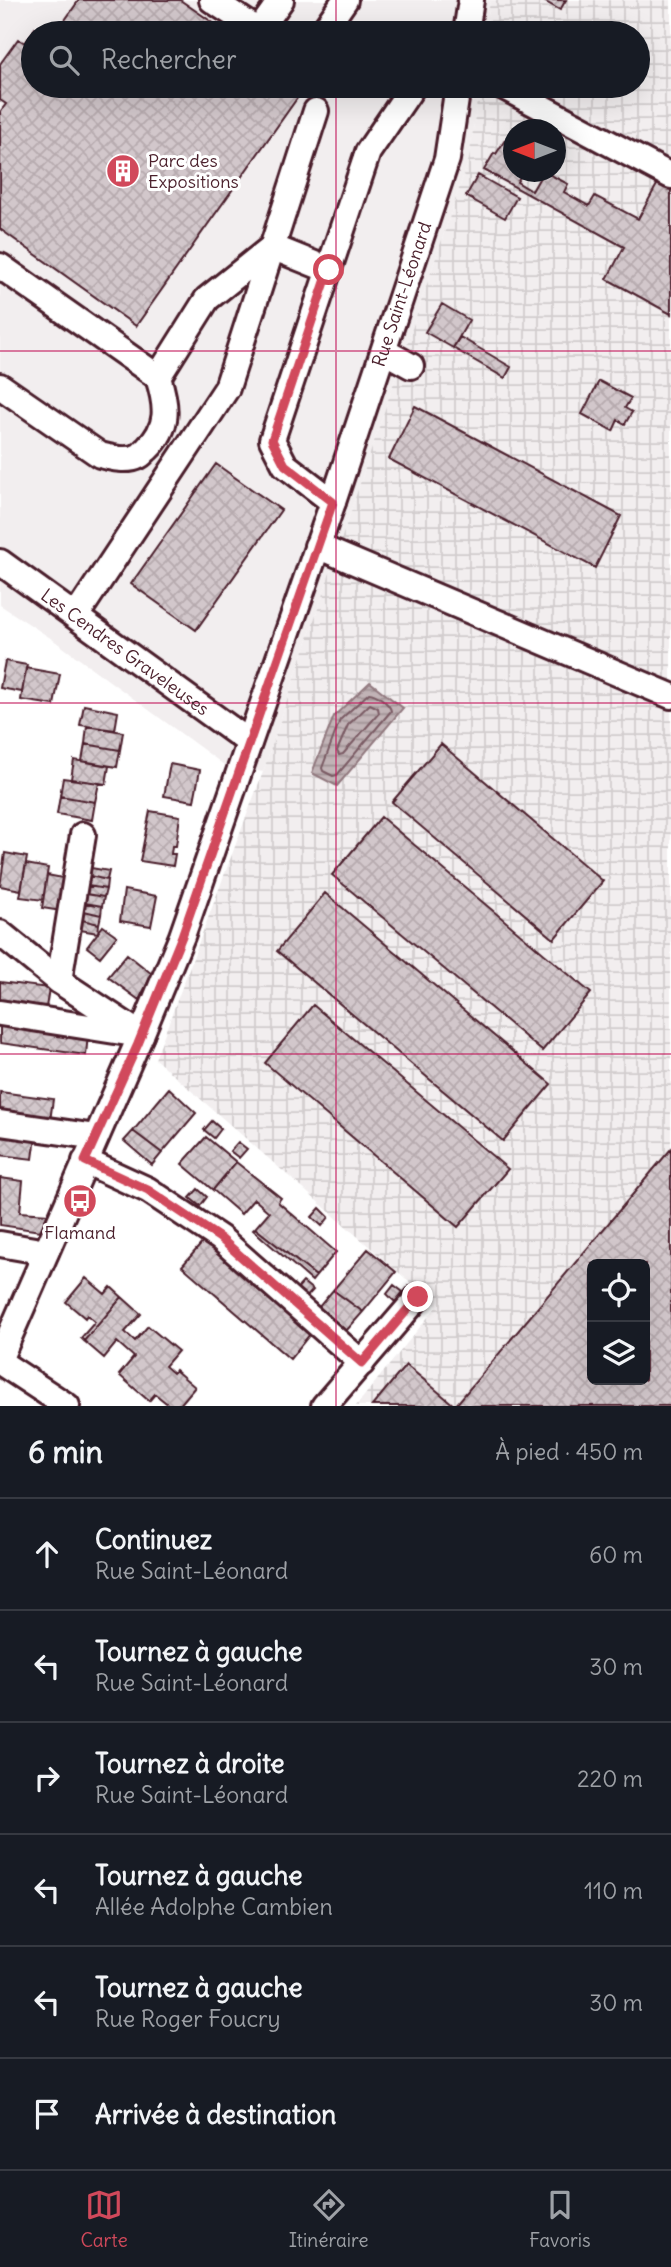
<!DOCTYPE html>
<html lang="fr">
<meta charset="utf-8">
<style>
body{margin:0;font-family:Delius,sans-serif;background:#20242c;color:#f1f3f6}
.controls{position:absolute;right:21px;bottom:21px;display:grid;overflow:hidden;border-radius:10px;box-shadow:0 7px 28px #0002}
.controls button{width:63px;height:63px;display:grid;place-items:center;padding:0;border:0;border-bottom:2px solid #363941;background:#171b24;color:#f1f3f6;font:35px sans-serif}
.compass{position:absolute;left:503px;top:119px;width:63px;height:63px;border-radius:50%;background:#171b24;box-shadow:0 7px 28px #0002;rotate:270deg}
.stop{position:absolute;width:21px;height:21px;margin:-16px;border:5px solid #d1495b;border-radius:50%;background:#fff}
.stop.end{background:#d1495b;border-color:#fff;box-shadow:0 2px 7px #0008}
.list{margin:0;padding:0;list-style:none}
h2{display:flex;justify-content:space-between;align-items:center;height:91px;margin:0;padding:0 28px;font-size:30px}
h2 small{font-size:23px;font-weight:400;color:#9ea1a6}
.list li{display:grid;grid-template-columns:46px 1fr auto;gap:21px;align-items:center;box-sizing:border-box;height:112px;padding:0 28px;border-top:2px solid #363941}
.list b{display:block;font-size:26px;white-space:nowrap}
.list p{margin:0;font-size:23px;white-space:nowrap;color:#9ea1a6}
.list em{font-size:23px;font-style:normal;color:#9ea1a6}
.icon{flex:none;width:38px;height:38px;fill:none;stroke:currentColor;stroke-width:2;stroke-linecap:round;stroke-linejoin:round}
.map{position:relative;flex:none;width:671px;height:1406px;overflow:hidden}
.search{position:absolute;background:#171b24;box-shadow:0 7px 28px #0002;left:21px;right:21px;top:21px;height:77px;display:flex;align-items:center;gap:18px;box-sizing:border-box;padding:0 24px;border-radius:38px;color:#9ea1a6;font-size:26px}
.sheet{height:763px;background:#171b24}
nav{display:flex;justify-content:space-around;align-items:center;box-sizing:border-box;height:98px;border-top:2px solid #363941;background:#171b24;font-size:19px;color:#9ea1a6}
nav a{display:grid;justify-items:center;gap:4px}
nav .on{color:#d1495b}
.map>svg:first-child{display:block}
</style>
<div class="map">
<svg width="671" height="1406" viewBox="0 0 671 1406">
<defs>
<pattern id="industrial-grid" width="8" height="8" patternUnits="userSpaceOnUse" patternTransform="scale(1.75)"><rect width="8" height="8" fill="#f2eeef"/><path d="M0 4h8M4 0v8" fill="none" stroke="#d1cccd"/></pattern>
<pattern id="water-rules" width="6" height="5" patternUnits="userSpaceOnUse" patternTransform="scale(1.75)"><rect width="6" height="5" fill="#c1b3b6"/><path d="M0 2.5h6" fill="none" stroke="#9f9194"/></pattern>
<pattern id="building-cross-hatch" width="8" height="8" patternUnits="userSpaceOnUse" patternTransform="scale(1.75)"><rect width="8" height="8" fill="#d2c7cb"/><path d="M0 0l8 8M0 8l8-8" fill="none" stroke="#b6aaae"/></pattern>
</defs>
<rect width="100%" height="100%" fill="#fff"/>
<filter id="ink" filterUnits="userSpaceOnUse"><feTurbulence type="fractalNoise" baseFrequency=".0143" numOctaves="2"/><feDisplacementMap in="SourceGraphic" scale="14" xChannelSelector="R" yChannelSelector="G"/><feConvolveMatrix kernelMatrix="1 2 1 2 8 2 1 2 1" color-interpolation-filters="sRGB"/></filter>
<g filter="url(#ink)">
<path fill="#f2eeef" d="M0 0H490L486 33H33V86H479L469 159 263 772 224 765 52 639 0 605Z"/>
<path fill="url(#industrial-grid)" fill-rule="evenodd" d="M490 0H671V1406H356L437 1306 155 1059 263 772 469 159 479 86H638V33H486ZM514 130H556V172H514ZM592 1264H645V1380H592Z"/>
<path fill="url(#water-rules)" stroke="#91787e" stroke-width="2" d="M370 682 403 708 337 786 312 773 334 716Z"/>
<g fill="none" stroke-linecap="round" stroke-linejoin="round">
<path stroke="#7a5a63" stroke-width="2" d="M369 693C376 693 390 704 391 711L337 775 333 776 323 771 322 768 340 720Z
M370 704 378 708 379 713 343 754 339 755 337 751 348 725Z"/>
</g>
<path fill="url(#building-cross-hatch)" stroke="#4a1f2b" stroke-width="2" fill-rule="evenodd" d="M79 0H180L228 33H56Z
M542 0H566L560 10Z
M35 28 43 33H33V86L305 87 136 326 0 229V112L6 104 0 100V64L18 39 25 43Z
M505 140 514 144V172H523L517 182 532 191 543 172H545L568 184 564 192 589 206 595 196 638 219 659 181 671 187V314L607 279 624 247 484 170 494 153 496 154Z
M478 175 517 197 505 218 466 196Z
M442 304 469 320 453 348 425 332Z
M460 337 511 367 505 378 453 348Z
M599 381 631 398 625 408 632 412 625 424 618 420 613 431 582 414Z
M415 406 621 516 595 568 389 459Z
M216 464 281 510 196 630 131 584Z
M5 661 27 665 22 692 0 688Z
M26 668 60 674 54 705 21 700Z
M84 705 118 712 115 730 80 725Z
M87 726 123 732 120 750 85 744Z
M85 744 120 750 117 767 82 761Z
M441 744 603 881 554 939 392 802Z
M74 760 109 766 106 784 71 779Z
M170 764 200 770 194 801 164 796Z
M63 778 99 783 95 802 60 796Z
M60 796 95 802 92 820 57 814Z
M150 811 180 816 176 846H172L171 854H175L173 866 140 861Z
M381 817 591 993 542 1051 332 875Z
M5 853 27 857 21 890 0 886Z
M26 864 48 868 43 900 20 897Z
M91 868 109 871 107 880 90 876Z
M47 875 68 879 62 911 42 908Z
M90 876 107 880 106 889 88 886Z
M88 886 106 889 104 897 86 894Z
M124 890 157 896 151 926 120 921Z
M325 893 551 1084 503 1141 277 951Z
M86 894 104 897 102 906 85 903Z
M85 903 102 906 101 915 84 911Z
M84 911 101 915 99 924 82 920Z
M82 920 99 924 98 933 80 930Z
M103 926 117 936 100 957 87 947Z
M127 954 152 974 139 1000 108 977Z
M0 982 49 988 46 1008 0 1002Z
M313 1005 508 1169 458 1227 265 1063Z
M0 1022 88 1034 86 1055 0 1043Z
M169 1088 196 1113 162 1153 133 1131Z
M0 1092 53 1099 50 1121 0 1114Z
M212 1121 221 1129 214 1138 204 1130Z
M133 1131 162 1153 152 1165 124 1141Z
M0 1132 36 1137 33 1159 0 1155Z
M206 1137 236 1162 213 1190 182 1164Z
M238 1142 247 1149 239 1158 230 1151Z
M671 1149V1406H455L654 1169ZM592 1264H645V1380H592Z
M236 1162 281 1198 278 1202 336 1252 316 1276 255 1228 269 1212 254 1199 241 1214 213 1190Z
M0 1178 23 1181 20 1212 48 1214 40 1231 0 1225Z
M198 1189 207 1197 200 1206 190 1198Z
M320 1208 329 1217 322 1226 312 1217Z
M255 1228 316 1276 312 1281 253 1230Z
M204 1241 311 1333 290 1359 182 1266Z
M368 1249 396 1272 363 1312 333 1290Z
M86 1278 105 1294 111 1287 122 1297 84 1341 81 1338 95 1322 87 1315 85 1318 66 1302Z
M303 1282 313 1290 305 1299 295 1291Z
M394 1285 403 1292 395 1302 387 1294Z
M333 1290 363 1312 346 1331 318 1308Z
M122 1297 141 1314 125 1332 135 1341 148 1326 178 1351 165 1366 173 1373 175 1370 195 1387 179 1406H170L155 1394 149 1401 119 1375 134 1357 117 1342 104 1358 84 1341Z
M406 1365 429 1384 455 1406H372Z"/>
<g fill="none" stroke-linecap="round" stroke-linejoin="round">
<g stroke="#4a1f2b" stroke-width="30">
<g id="minor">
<path d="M212 0 262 33"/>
<path d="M259 31 281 0"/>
<path d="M322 33 345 0"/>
<path d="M466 33 471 0"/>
<path d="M502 86 671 176"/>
<path d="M0 266 158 377 207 299 272 247 329 270"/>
<path d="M384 351 411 366"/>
<path d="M0 386 100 455C111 458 128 462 139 456 142 455 144 451 147 449 170 427 167 406 158 377"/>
<path d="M333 502 285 465 272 440 368 152 413 86"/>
<path d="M317 546 671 696"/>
<path id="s1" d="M0 562 249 742"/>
<path d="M76 616 227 388 316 111"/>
<path d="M0 933 59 981 141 1035"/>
<path d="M59 981 83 835"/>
<path d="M0 1013 134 1034"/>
<path d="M0 1123 96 1137"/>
<path d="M85 1161 148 1190 220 1238 362 1363"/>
<path d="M0 1244 46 1252"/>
<path id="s2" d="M0 1358 141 1035 182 936 333 502 447 159 458 86"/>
<path d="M0 1362 67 1406"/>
<path d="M324 1406 418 1297"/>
</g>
</g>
<use href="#minor" stroke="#fff" stroke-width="24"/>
</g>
</g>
<g fill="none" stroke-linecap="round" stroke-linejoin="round" filter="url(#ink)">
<path stroke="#d1495b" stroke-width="9" d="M329 270 272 440 285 465 333 502 182 936 138 1044 85 1161 148 1190 220 1238 362 1363 418 1297"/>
</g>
<path fill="none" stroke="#c2185b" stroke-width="2" stroke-opacity="0.55" d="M336 0V33M336 86V1406M0 351H671M0 703H671M0 1054H671"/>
<defs>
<g id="building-disc" transform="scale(1.75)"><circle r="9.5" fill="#d1495b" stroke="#fff"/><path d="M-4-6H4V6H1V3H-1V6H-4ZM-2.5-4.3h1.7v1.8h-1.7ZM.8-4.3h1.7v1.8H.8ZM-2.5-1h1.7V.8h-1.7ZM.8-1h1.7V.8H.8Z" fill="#fff"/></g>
<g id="bus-disc" transform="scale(1.75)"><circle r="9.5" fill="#d1495b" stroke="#fff"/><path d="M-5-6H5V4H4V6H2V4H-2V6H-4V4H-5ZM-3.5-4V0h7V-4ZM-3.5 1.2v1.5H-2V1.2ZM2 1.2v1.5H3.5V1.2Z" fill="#fff"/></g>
</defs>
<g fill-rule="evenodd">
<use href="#building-disc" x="123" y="171"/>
<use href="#bus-disc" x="80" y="1201"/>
</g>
<g text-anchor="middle" stroke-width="6" stroke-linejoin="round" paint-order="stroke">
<g font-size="18" fill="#4a1f2b" stroke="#fff" text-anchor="start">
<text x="148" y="167">Parc des<tspan x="148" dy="21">Expositions</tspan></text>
<text x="80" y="1239" text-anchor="middle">Flamand</text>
</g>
<g font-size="18" fill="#4a1f2b" stroke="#fff">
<text dy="6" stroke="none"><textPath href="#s2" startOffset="1138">Rue Saint-Léonard</textPath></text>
<text dy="6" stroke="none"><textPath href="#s1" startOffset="154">Les Cendres Graveleuses</textPath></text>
</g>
</g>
</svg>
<div class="controls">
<button><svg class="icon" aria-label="locate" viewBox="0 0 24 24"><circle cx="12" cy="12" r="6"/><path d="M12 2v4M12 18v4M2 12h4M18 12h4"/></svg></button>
<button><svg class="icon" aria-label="layers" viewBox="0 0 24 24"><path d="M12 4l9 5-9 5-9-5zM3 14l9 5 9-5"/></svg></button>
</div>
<svg class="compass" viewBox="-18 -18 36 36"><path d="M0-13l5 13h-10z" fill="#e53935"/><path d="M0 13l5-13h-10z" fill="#9ea1a6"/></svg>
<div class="stop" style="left:329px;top:270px"></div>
<div class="stop end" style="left:418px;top:1297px"></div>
<div class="search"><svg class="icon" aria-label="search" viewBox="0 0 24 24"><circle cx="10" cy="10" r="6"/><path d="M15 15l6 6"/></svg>Rechercher</div>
</div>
<section class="sheet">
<h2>6 min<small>À pied · 450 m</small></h2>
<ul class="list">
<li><svg class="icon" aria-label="ahead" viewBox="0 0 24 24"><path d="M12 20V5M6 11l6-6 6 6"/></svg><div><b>Continuez</b><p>Rue Saint-Léonard</p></div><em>60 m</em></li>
<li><svg class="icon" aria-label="left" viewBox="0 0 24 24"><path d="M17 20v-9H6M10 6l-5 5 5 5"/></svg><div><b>Tournez à gauche</b><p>Rue Saint-Léonard</p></div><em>30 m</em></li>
<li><svg class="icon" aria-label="right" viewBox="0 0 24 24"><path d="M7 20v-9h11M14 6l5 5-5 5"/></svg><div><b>Tournez à droite</b><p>Rue Saint-Léonard</p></div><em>220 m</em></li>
<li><svg class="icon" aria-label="left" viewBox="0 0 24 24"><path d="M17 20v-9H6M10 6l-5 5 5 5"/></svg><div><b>Tournez à gauche</b><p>Allée Adolphe Cambien</p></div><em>110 m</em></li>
<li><svg class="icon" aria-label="left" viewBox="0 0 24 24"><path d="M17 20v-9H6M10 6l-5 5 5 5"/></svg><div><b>Tournez à gauche</b><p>Rue Roger Foucry</p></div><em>30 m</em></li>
<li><svg class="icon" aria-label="arrive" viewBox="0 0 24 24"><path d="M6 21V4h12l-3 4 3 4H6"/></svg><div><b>Arrivée à destination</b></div></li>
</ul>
</section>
<nav>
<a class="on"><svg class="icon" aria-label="map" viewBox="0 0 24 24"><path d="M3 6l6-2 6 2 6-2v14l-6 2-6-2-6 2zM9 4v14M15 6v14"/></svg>Carte</a>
<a><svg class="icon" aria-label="directions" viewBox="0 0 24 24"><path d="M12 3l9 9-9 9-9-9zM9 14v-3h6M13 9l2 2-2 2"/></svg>Itinéraire</a>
<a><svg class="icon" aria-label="saved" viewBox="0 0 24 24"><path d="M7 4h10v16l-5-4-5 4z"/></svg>Favoris</a>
</nav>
